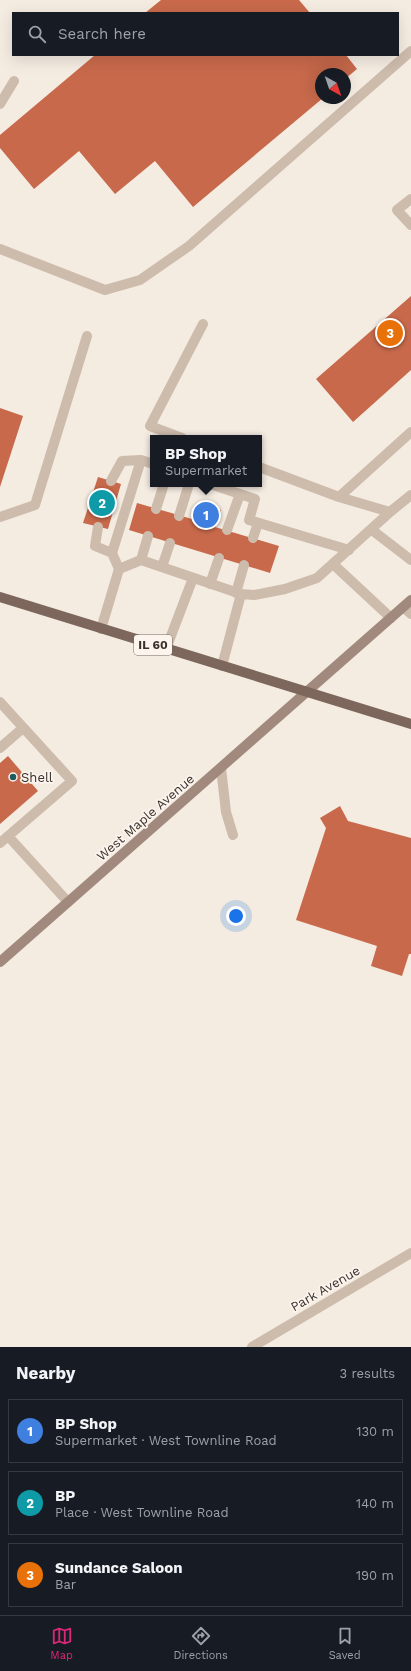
<!DOCTYPE html>
<meta charset="utf-8">
<style>
body{margin:0;font-family:"Work Sans",sans-serif;background:#20242c;color:#f1f3f6}
.compass{position:absolute;left:315px;top:68px;width:36px;height:36px;border-radius:50%;background:#171b24;box-shadow:0 4px 16px #0002;rotate:140deg}
.you{position:absolute;left:236px;top:916px;width:14px;height:14px;margin:-10px;border:3px solid #fff;border-radius:50%;background:#1a73e8;box-shadow:0 0 0 6px #1a73e833}
.badge{display:grid;place-items:center;width:26px;height:26px;border-radius:50%;background:#db2777;color:#fff;font-size:13px;font-weight:700}
.pin{position:absolute;translate:-50% -50%;border:2px solid #fff;box-shadow:0 1px 4px #0006}
.popup{position:absolute;left:150px;top:435px;width:112px;height:52px;box-sizing:border-box;display:grid;place-content:center;border-radius:0px;background:#171b24;filter:drop-shadow(0 1px 3px #0005);font-size:13px;white-space:nowrap;color:#9ea1a6}
.popup b{font-size:15px;color:#f1f3f6}
.popup::after{content:'';position:absolute;left:50%;top:100%;margin-left:-8px;border:8px solid transparent;border-top-color:#171b24}
.list{margin:0;padding:0;list-style:none}
h2{display:flex;justify-content:space-between;align-items:center;height:52px;margin:0;padding:0 16px;font-size:17px}
h2 small{font-size:13px;font-weight:400;color:#9ea1a6}
.list li{display:grid;grid-template-columns:26px 1fr auto;gap:12px;align-items:center;box-sizing:border-box;height:64px;margin:0 8px 8px;padding:0 8px;border:1px solid #363941;border-radius:0px}
.list b{display:block;font-size:15px;white-space:nowrap}
.list p{margin:0;font-size:13px;white-space:nowrap;color:#9ea1a6}
.list em{font-size:13px;font-style:normal;color:#9ea1a6}
.icon{flex:none;width:22px;height:22px;fill:none;stroke:currentColor;stroke-width:2;stroke-linecap:round;stroke-linejoin:round}
.map{position:relative;flex:none;width:411px;height:1347px;overflow:hidden}
.search{position:absolute;background:#171b24;box-shadow:0 4px 16px #0002;left:12px;right:12px;top:12px;height:44px;display:flex;align-items:center;gap:10px;box-sizing:border-box;padding:0 14px;border-radius:0px;color:#9ea1a6;font-size:15px}
.sheet{height:268px;background:#171b24}
nav{display:flex;justify-content:space-around;align-items:center;box-sizing:border-box;height:56px;border-top:1px solid #363941;background:#171b24;font-size:11px;color:#9ea1a6}
nav a{display:grid;justify-items:center;gap:2px}
nav .on{color:#db2777}
.map>svg:first-child{display:block}
</style>
<div class="map">
<svg width="411" height="1347" viewBox="0 0 411 1347">
<rect width="100%" height="100%" fill="#f4ebe1"/>
<path fill="#c8694b" d="M161 0H299L310 13H145Z
M95 55H346L357 69 345 79V74H321V98H323L193 207 155 161 115 194 79 151 34 189 0 148V135Z
M411 296V370L353 422 316 379Z
M0 408 23 416 0 487Z
M98 477 121 484 108 529 83 523Z
M137 503 192 519 197 503 221 510 215 527 279 546 270 573 129 530Z
M8 756 38 791 0 824V763Z
M340 806 348 821 411 838V954H409L402 976 371 966 377 946 296 920 326 828 320 818Z"/>
<g fill="none" stroke-linecap="round" stroke-linejoin="round">
<path stroke="#cdbbac" stroke-width="10" d="M0 104 14 81
M411 199 397 210 411 225
M0 249 105 290 140 280 189 246 411 51
M182 438 150 426 203 324
M111 481 122 461 141 460
M210 484 255 499 249 520 349 550
M339 497 411 432
M156 509 164 484
M390 512 411 495
M179 516 189 484
M0 517 35 505 87 336
M98 527 95 546 112 553
M227 530 240 494
M372 530 411 560
M253 538 258 523
M141 560 148 536
M333 564 391 618
M162 567 170 543
M119 569 112 553 141 460 153 464
M210 584 219 558
M236 593 244 565
M403 607 411 614
M101 629 119 569 141 560 241 594 254 595 285 589 317 578 390 512 339 497 259 467
M166 649 193 578
M222 666 241 594
M0 702 72 781 0 843
M0 748 23 728
M221 768 226 812 233 835
M8 836 68 902"/>
<path stroke="#cdbbac" stroke-width="10" d="M252 1347 411 1253"/>
<path stroke="#a18a7d" stroke-width="10" d="M0 962 411 600"/>
<path stroke="#7d675c" stroke-width="10" d="M0 597 411 724"/>
</g>
<circle fill="#1f5a5e" stroke="#fbf5ee" stroke-width="1.5" cx="13" cy="777" r="4"/>
<g text-anchor="middle" stroke-width="3.5" stroke-linejoin="round" paint-order="stroke">
<rect fill="#fbf5ee" stroke="#756b66" stroke-width="1" x="134" y="635" width="38" height="20" rx="3"/>
<g font-size="12" font-weight="bold" fill="#3b302b">
<text x="153" y="649">IL 60</text>
</g>
<g font-size="13" fill="#3b302b" stroke="#fbf5ee" text-anchor="start">
<text x="21" y="782">Shell</text>
</g>
<g font-size="13" fill="#3b302b" stroke="#fbf5ee">
<text transform="translate(145 817) rotate(-41)" y="5">West Maple Avenue</text>
<text transform="translate(325 1288) rotate(-30)" y="5">Park Avenue</text>
</g>
</g>
</svg>
<svg class="compass" viewBox="-18 -18 36 36"><path d="M0-13l5 13h-10z" fill="#e53935"/><path d="M0 13l5-13h-10z" fill="#9ea1a6"/></svg>
<div class="you"></div>
<div class="pin badge" style="left:206px;top:515px;background:#3f7fe0">1</div>
<div class="popup"><b>BP Shop</b>Supermarket</div>
<div class="pin badge" style="left:102px;top:503px;background:#0f9aa8">2</div>
<div class="pin badge" style="left:390px;top:333px;background:#e8710a">3</div>
<div class="search"><svg class="icon" aria-label="search" viewBox="0 0 24 24"><circle cx="10" cy="10" r="6"/><path d="M15 15l6 6"/></svg>Search here</div>
</div>
<section class="sheet">
<h2>Nearby<small>3 results</small></h2>
<ul class="list">
<li><span class="badge" style="background:#3f7fe0">1</span><div><b>BP Shop</b><p>Supermarket · West Townline Road</p></div><em>130 m</em></li>
<li><span class="badge" style="background:#0f9aa8">2</span><div><b>BP</b><p>Place · West Townline Road</p></div><em>140 m</em></li>
<li><span class="badge" style="background:#e8710a">3</span><div><b>Sundance Saloon</b><p>Bar</p></div><em>190 m</em></li>
</ul>
</section>
<nav>
<a class="on"><svg class="icon" aria-label="map" viewBox="0 0 24 24"><path d="M3 6l6-2 6 2 6-2v14l-6 2-6-2-6 2zM9 4v14M15 6v14"/></svg>Map</a>
<a><svg class="icon" aria-label="directions" viewBox="0 0 24 24"><path d="M12 3l9 9-9 9-9-9zM9 14v-3h6M13 9l2 2-2 2"/></svg>Directions</a>
<a><svg class="icon" aria-label="saved" viewBox="0 0 24 24"><path d="M7 4h10v16l-5-4-5 4z"/></svg>Saved</a>
</nav>
